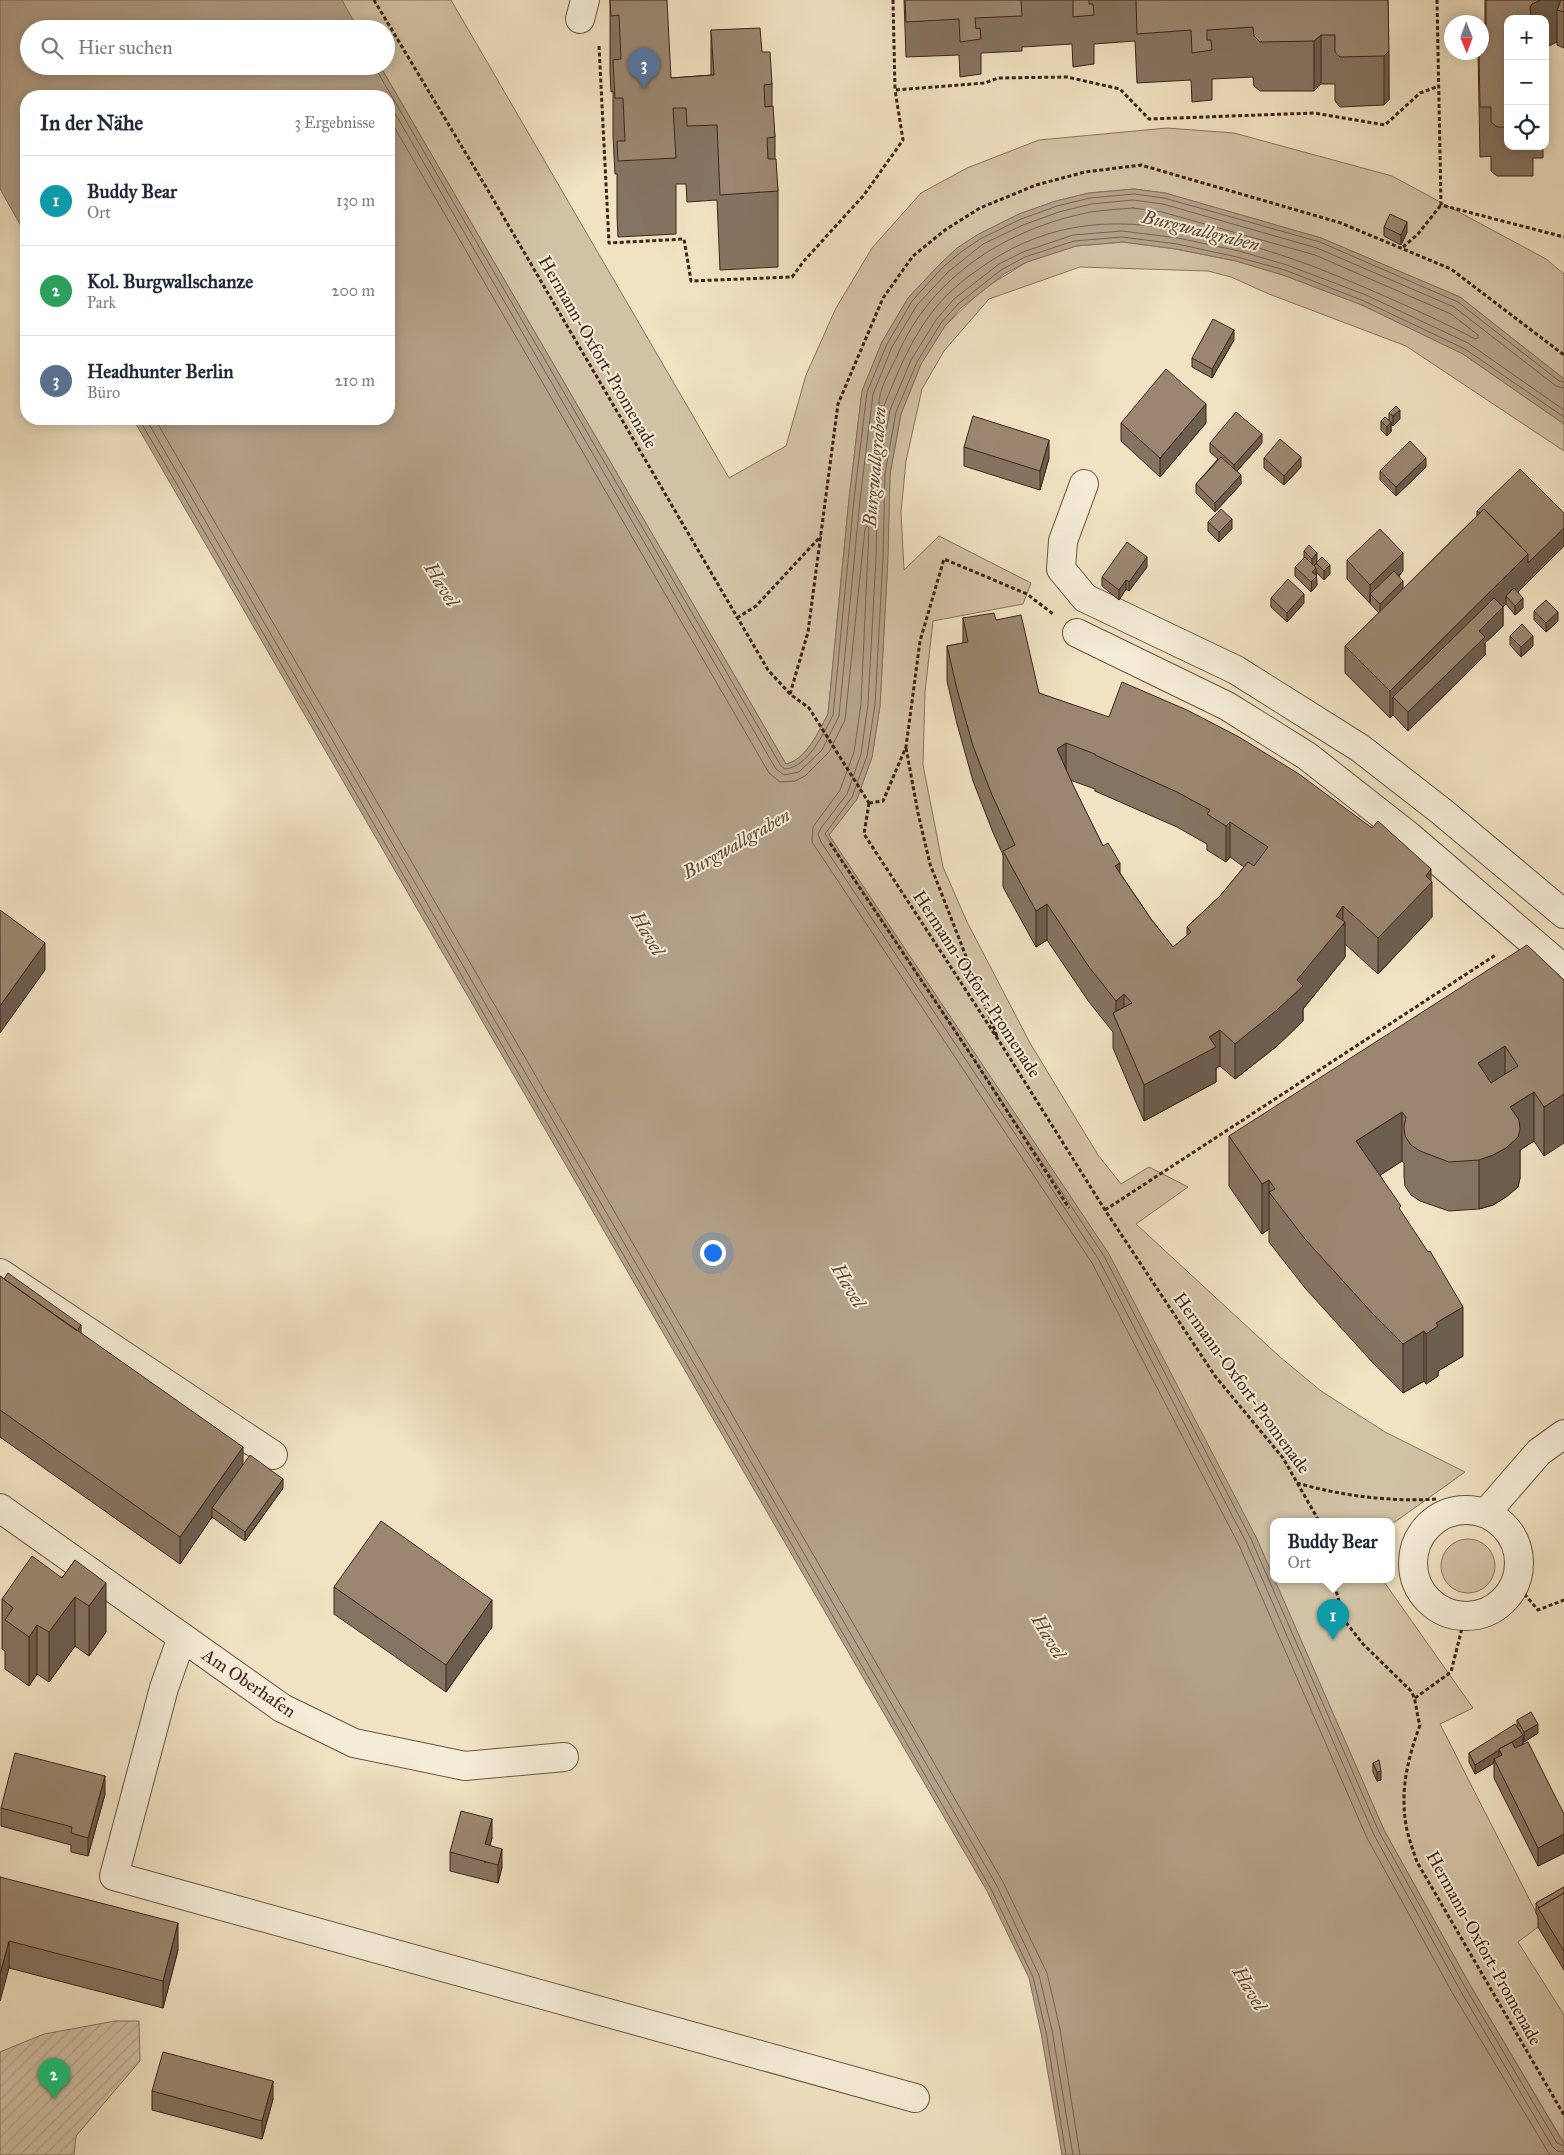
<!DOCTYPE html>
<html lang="de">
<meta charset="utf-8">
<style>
body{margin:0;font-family:"IM FELL Great Primer",serif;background:#f6f6f7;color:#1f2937}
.controls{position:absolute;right:15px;top:15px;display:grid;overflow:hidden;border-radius:10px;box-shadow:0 2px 12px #0003}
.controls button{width:45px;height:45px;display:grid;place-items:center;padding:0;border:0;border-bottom:1px solid #e0e1e3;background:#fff;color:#1f2937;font:25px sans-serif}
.compass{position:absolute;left:1444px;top:15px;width:45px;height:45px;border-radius:50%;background:#fff;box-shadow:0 2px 12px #0003;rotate:179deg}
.you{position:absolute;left:712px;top:1252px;width:18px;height:18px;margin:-12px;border:4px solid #fff;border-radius:50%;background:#1a73e8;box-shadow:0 0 0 8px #1a73e833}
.badge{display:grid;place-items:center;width:32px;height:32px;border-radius:50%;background:#2563eb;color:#fff;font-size:16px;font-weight:700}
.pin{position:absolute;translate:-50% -41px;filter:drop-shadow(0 1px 2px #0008)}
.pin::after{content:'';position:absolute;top:26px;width:18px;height:15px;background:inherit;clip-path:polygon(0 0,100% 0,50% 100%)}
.popup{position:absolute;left:1270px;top:1518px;width:125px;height:65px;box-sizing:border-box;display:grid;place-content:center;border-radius:10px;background:#fff;filter:drop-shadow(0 1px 4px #0005);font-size:16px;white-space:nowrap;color:#747a83}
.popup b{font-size:19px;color:#1f2937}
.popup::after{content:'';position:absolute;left:50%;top:100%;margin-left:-10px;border:10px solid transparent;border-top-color:#fff}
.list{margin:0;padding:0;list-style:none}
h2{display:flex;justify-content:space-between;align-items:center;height:65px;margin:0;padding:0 20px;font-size:21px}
h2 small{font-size:16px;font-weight:400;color:#747a83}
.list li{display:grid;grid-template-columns:32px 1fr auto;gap:15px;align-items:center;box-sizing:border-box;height:90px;padding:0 20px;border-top:1px solid #e0e1e3}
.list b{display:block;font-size:19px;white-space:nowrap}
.list p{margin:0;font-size:16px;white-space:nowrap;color:#747a83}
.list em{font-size:16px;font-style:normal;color:#747a83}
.icon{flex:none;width:28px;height:28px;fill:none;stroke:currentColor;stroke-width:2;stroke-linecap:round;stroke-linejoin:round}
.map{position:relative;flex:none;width:1564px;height:2155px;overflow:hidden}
.search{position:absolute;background:#fff;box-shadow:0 2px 12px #0003;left:20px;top:20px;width:375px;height:55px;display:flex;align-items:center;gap:12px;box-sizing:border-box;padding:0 18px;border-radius:28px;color:#747a83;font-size:19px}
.panel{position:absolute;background:#fff;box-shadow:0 2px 12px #0003;left:20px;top:90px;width:375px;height:335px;border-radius:20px}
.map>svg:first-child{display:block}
</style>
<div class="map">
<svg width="1564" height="2155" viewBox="0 0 1564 2155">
<defs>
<pattern id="garden-furrows" width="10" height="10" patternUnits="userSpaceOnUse" patternTransform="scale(1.25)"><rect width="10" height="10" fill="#d2c2a5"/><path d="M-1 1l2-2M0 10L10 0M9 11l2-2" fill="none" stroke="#b5a78d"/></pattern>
</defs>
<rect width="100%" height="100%" fill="#f0e2c2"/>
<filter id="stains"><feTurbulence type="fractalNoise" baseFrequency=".004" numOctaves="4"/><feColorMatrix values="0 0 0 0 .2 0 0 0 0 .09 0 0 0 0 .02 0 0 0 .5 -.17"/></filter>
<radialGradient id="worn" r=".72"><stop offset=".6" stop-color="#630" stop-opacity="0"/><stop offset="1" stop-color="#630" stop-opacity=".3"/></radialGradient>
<path fill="#d2c2a5" stroke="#887360" d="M341 0H451L729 478 786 446 806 375 836 308 872 248 921 193 967 168 1039 140 1167 128 1234 133 1392 176 1546 259 1564 274V379L1460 297 1321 238 1165 193 1134 189 1089 193 1056 201 1019 214 977 235 958 248 940 264 908 298 882 342 862 391 849 499 828 714C819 731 806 760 786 764L380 66H386V29H358Z
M1123 242 1176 249 1236 261 1283 275 1362 305 1463 354 1564 424V451L1406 346 1269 294 1231 277 1208 271 1080 267 989 299 944 351 922 389 906 461 901 512 904 570 939 536 1031 583 1023 604 933 621 925 692 923 765 943 867 967 922 1030 1043 1098 1155 1121 1184 1149 1167 1188 1187 1136 1224 1280 1357 1321 1391 1385 1432 1465 1472 1392 1524V1521H1274V1579L1256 1537 829 835 857 799 872 757 880 706 887 575 890 474 901 414 921 364 945 326 983 289 1027 262 1076 246Z
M1441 1566a27 27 0 1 1 54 0a27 27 0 1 1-54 0Z
M1274 1579H1382L1473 1708 1440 1724 1542 1924 1518 1942 1564 2015V2143L1470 1985 1384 1830Z"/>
<path fill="url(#garden-furrows)" stroke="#887360" d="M115 2021H139L140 2061 76 2136 74 2155H0V2052L44 2034Z"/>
<path fill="#b3a189" stroke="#846f5d" d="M0 0H342L358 29H29V66H380L786 764C806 760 819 731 828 714L849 499 862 391 882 342 908 298 940 264 957 248 977 235 1019 214 1056 201 1089 193 1134 189 1165 193 1321 238 1460 297 1564 379V424L1463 354 1362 305 1283 275 1236 261 1176 249 1123 242 1076 246 1027 262 1004 274 961 308 945 326 921 364 901 414 890 474 888 557 880 706 872 757 857 799 829 835 1109 1254 1256 1537 1384 1830 1470 1985 1564 2144V2155H1062L1041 2033 1029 1978 987 1891 133 419H389V96H26V235L0 189Z"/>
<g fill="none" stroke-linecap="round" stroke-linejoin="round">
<path stroke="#786252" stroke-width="1" d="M376 66 377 71 781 766 785 769C808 767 824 733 833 715L854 499 867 392 887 344 912 301 943 267 961 252 980 239 1021 219 1057 206 1090 198 1134 194 1164 198 1320 242 1458 302 1559 381 1564 382
M389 103 776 769 784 775 799 772 822 750 839 716 860 500 873 394 892 347 917 305 948 272 983 244 1023 225 1059 212 1091 204 1133 200 1163 204 1317 248 1454 307 1556 386 1564 388
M389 118 769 773 780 782 795 781 805 776 829 752 845 720 865 529 867 526 869 528 861 704 854 752 840 790 813 827 812 842 1092 1263 1239 1545 1367 1838 1453 1994 1550 2155
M1133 208 1162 212 1315 255 1451 314 1478 335V338L1475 339C1461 331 1445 324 1431 317 1394 300 1358 284 1320 269 1250 242 1147 213 1072 228 1039 234 1006 249 979 269 961 281 943 297 930 315 909 343 897 374 884 406H879C878 390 890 371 897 356 931 276 1008 228 1091 212 1105 210 1119 209 1133 208Z
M1564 410 1468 343 1366 295 1287 265 1239 251 1178 238 1122 231 1073 235 1023 252 999 264 954 299 936 320 911 360 890 410 878 474 876 557 868 704 861 754 847 794 821 828 818 834 821 842 1099 1260 1246 1542 1374 1835 1460 1990 1552 2146 1557 2151 1564 2152
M1564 417 1465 349 1364 301 1285 270 1237 257 1177 244 1122 237 1074 241 1025 257 1001 270 958 304 941 323 917 362 896 412 885 474 883 557 875 705 867 756 852 797 825 834 1104 1256 1251 1539 1379 1832 1465 1987 1557 2143 1564 2146
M139 419 991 1889 1033 1977 1046 2032 1066 2155
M146 419 997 1886 1039 1975 1052 2030 1073 2155
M155 419 1003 1882 1047 1973 1060 2029 1080 2155"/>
<g stroke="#6a5444" stroke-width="30">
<path id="minor" d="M580 19 585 0
M1084 484 1063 541 1061 569 1085 598 1236 670 1360 748 1441 811 1564 914
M1077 633 1227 706 1307 756 1409 836 1564 969
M0 1273 273 1455
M0 1508 282 1708 354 1743 465 1766 564 1757
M1413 1563a53 53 0 1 1 106 0a53 53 0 1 1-106 0Z
M1486 1513 1539 1452 1564 1434
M182 1637 164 1688 114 1876 915 2098"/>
</g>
<path stroke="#3e241a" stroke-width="3" stroke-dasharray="4 2.5" stroke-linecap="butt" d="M374 0 486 187 768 670 790 694 809 708 869 803
M893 0 895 90 985 83 998 78 1067 77 1120 89 1149 119 1314 113 1385 125 1420 93 1439 86
M1437 0 1441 205 1564 237
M599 46 609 243 684 239 691 281 792 277 803 262 864 195 903 140 895 90
M1403 247 1418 234 1441 205
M737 618 756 606 821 536
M790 694 808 632 838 404 883 298 913 256 945 230 980 208 1036 185 1085 172 1141 165 1341 223 1451 269 1564 355
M906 748 918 813 930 864 997 1036
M869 803 864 834 1001 1044 1105 1210 1215 1376 1283 1458 1319 1521
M869 803 883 801 906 747 920 641 944 559 1027 594 1053 614
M830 843 979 1067 1069 1208
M1105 1210 1497 954
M1297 1483C1342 1496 1391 1502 1437 1499
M1333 1579 1344 1620 1363 1644 1411 1691C1417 1701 1416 1713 1420 1725 1408 1758 1400 1789 1406 1825 1408 1837 1413 1850 1417 1862L1564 2115
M1516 1584 1538 1610 1564 1600
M1415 1698 1451 1672 1465 1616"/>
<use href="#minor" stroke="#f5ecd7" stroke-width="28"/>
</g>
<path fill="#857461" stroke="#3e241a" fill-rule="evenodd" d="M610 0 671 78 711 75V30L762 52 772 84V106L775 137V159L778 191V267L720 270 717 200 687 202 686 184H676V234L618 237 617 217V174H615L613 136V91L611 92 610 72Z
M904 0H1388L1389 100 1384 105 1340 107 1335 101V84H1321L1314 91H1260L1254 86 1253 77 1212 79V100L1192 102 1191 80 1137 83 1135 41 1094 44V64L1073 67 1072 44 1022 47V51L981 53V74L960 77 959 55 906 57Z
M1485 0H1564V48L1557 45V42L1508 19V146H1543V158H1533V176H1497L1491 171V156L1480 157 1478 52H1482L1485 29Z
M1384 227 1407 232 1401 245 1384 236Z
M1234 340 1212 378 1192 367V358Z
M1389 413 1400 419 1393 426 1391 424V432L1387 436 1381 430V421L1389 420Z
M1121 423H1206L1160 477 1121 441Z
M1210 443H1262L1237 471 1241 484 1215 512 1196 493V484L1218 459 1210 452Z
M964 447 1049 458 1040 490 964 466Z
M1264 458 1301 467 1284 485 1264 468Z
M1426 467 1396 496 1380 480V471Z
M1477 511 1564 513V546L1518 592 1523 608 1515 615 1506 604 1503 607V626L1485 643V655L1408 731 1393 715 1390 718 1345 673V646L1379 613 1347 579V560L1403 571 1399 576 1403 589 1477 516Z
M1208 522 1232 529 1219 542 1208 531Z
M1304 551 1317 562 1330 574 1324 580 1316 572 1317 585 1311 592 1295 576V567L1304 558Z
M1147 567 1129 591 1126 589 1119 600 1102 586V577Z
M1271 598 1304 603 1287 622 1271 607Z
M1534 611 1558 621 1546 632 1534 620Z
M963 618 996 620 1039 693 1431 881 1432 917 1378 974 1345 944V957L1303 1009V1021L1277 1046 1235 1079 1220 1066 1216 1068V1082L1144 1121 1113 1048V1032L1089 1002 1047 940 1036 947 1003 887V855L992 830 973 781 957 724 947 681V646L963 643ZM1070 780 1095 789V791L1177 827 1207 844V850L1226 862 1230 857 1244 867 1220 896 1187 927V936L1173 947 1151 919 1120 873 1103 846Z
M1510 636 1533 646 1521 657 1510 645Z
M1564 980 1544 1156 1534 1141 1520 1150V1178L1518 1187 1506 1197 1493 1205 1479 1209 1449 1211 1420 1201 1411 1195 1405 1186 1404 1176V1163L1402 1161 1380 1175 1401 1212 1463 1356 1438 1371V1376L1426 1384 1424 1381 1403 1393 1373 1363 1305 1288 1269 1242V1229L1262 1234 1229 1186V1136Z
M0 1276 81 1333 243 1466 283 1488 245 1541 212 1517 180 1564 0 1437Z
M75 1560 106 1632 89 1656 75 1646 49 1682 37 1674 29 1686 5 1669V1651L2 1649V1599L62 1578Z
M334 1587 492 1627 446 1692 334 1614Z
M1517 1720 1538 1733 1524 1742 1523 1740V1744L1564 1814V1853L1538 1866 1494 1778V1763L1475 1774 1469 1762V1753L1517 1726Z
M1373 1763 1381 1780 1377 1781 1373 1772Z
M105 1794 88 1856 71 1852V1845L1 1826V1808Z
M492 1838 490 1845 502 1867 498 1883 450 1871V1852Z
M0 1877 178 1950 163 2008 9 1968Z
M1564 1887V1970L1538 1927V1917L1536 1913V1903Z
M152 2091 273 2099 262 2139 152 2110Z"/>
<path fill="#6c5e4f" stroke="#3e241a" d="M1541 0H1564L1557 10V42L1545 48V19H1530V7L1532 4Z
M1321 35V84L1314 91V41Z
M1389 51V100L1384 105V56Z
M1407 222V232L1401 245V235Z
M1234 330V340L1212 378V369Z
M1206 404V423L1160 477V458Z
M1400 410V419L1393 426V416Z
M1391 422V432L1387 436V427Z
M1262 434V443L1234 474V465Z
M1049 440V458L1040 490V471Z
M1301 457V467L1284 485V476Z
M1426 458V467L1396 496V487Z
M1241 475V484L1215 512V503Z
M1232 519V529L1219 542V532Z
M1564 528V546L1510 600 1506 596V604L1402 706 1393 697V715L1390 718V691L1528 554Z
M1317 553V562L1312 569V559Z
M1403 553V571L1375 599 1370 594V603V585Z
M1147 557V567L1129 591V582Z
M1330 565V574L1324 580V571Z
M1316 568 1317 585 1311 592 1312 572Z
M1126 580V589L1119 600V590Z
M1403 581V590L1380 613V604Z
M1304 594V603L1287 622V613Z
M1523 598V608L1515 615V606Z
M1503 607V626L1485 643V655L1408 731V712L1479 631Z
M1558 612V621L1546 632V623Z
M1533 636V646L1521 657V647Z
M1066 743V778L1057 749Z
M1230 822V857L1226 862V826Z
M1120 863V898L1115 866Z
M1431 869V883L1432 882V917L1378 974V938L1426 876Z
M1047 904V940L1036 947V911Z
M1343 906V926L1345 922V957L1303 1009V1021L1277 1046 1235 1079V1044L1336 916Z
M45 943V970L0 1033V1006Z
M1124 994V1029L1116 1020V1001Z
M1220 1030V1066L1216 1068V1082L1144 1121V1085Z
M1505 1046V1095L1478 1112V1063Z
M1534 1092V1141L1520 1150V1178L1518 1187 1506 1197 1493 1205 1479 1209V1160L1510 1107Z
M1564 1094V1143L1544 1156V1107Z
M1402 1112V1161L1356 1191V1141Z
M1269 1180V1229L1262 1234V1184Z
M1463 1307V1356L1438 1371V1376L1426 1384V1334L1436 1323Z
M81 1325V1335L69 1343Z
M1424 1331V1381L1403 1393V1344Z
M243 1447V1474L212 1508V1517L180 1564V1537Z
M283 1479V1488L245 1541V1532Z
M106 1583V1632L89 1656V1606Z
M75 1597V1646L49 1682V1632Z
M492 1600V1627L446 1692V1665Z
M37 1625V1674L29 1686V1637Z
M1538 1724V1733L1524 1742V1732Z
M1523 1735V1745L1502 1755 1499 1750Z
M1499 1750V1760L1494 1759V1763L1475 1774V1765Z
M1381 1771V1780L1377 1781V1772Z
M105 1776V1794L88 1856V1838Z
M492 1819V1838L485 1863V1844Z
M1564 1834V1853L1538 1866V1848Z
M502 1849V1867L498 1883V1865Z
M178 1923V1950L163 2008V1981Z
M9 1941V1968L0 2001V1974Z
M273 2081V2099L262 2139V2121Z"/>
<path fill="#9b8771" stroke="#3e241a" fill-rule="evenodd" d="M610 0H667L671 78 714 75 711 30 760 28 762 52H770L772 84 764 85 765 107 773 106 775 137 767 138 768 159H776L778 191 720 195 717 125 687 126 686 108H673L676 158 618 161 617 141H625L623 98H615L613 60 621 59 619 15 611 16Z
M905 0H1021L1022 16 975 18 976 29 980 28 981 39 960 42 959 19 906 22Z
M1073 0H1089V4H1093L1094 15 1073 17Z
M1136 0H1388L1389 51 1384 56 1340 57 1335 52V35H1321L1314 41 1260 42 1254 36 1253 27 1207 30V40H1211L1212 50 1192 53 1191 30 1137 34Z
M1486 0H1541L1532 4 1530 7 1531 19H1508V127H1497L1491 122V107H1480L1479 52H1482V29H1486Z
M1561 0H1564V12L1557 10Z
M1390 214 1407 222 1401 235 1384 227Z
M1213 319 1234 330 1212 369 1192 358Z
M1166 369 1206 404 1160 458 1121 423Z
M1396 406 1400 410 1393 416 1389 413Z
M1236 412 1262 434 1234 465 1210 443Z
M973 416 1049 440 1040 471 964 447Z
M1385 417 1391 422 1387 427 1381 421Z
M1280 439 1301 457 1284 476 1264 458Z
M1410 441 1426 458 1396 487 1380 471Z
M1221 457 1241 475 1215 503 1196 484Z
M1520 469 1564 513V528L1528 563V554L1484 509 1480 513 1477 511Z
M1221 509 1232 519 1219 532 1208 522Z
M1484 509 1528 554 1390 691 1345 646Z
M1380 529 1403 553 1370 585 1347 560Z
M1127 542 1147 557 1129 582 1126 580 1119 590 1102 577Z
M1309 545 1317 553 1312 559 1304 551Z
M1305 557 1316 568 1312 572 1317 576 1311 582 1295 567Z
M1322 557 1330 565 1324 571 1316 563Z
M1394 571 1403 581 1380 604 1370 594Z
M1288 579 1304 594 1287 613 1271 598Z
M1514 588 1523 598 1515 606 1506 596Z
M1494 598 1503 607 1479 631 1485 637 1408 712 1393 697Z
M1546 600 1558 612 1546 623 1534 611Z
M994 613 996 620 1021 615 1039 693 1109 717 1122 682 1187 710 1239 737 1299 774 1372 828 1378 821 1431 869 1426 876 1432 882 1378 938 1343 906 1336 916 1345 922 1297 980 1303 986 1277 1010 1235 1044 1220 1030 1209 1037 1216 1047 1144 1085 1113 1013 1132 1003 1124 994 1116 1001 1089 967 1047 904 1036 911 1003 851 1015 845 992 795 973 746 957 689 947 646 968 642 963 618ZM1066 743 1095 754V755L1177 792 1210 810 1207 814 1226 826 1230 822 1268 847 1254 866 1248 862 1220 896 1187 927 1191 932 1173 947 1151 919 1115 866 1120 863 1108 843 1103 846 1073 785 1057 749Z
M1522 624 1533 636 1521 647 1510 636Z
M0 910 45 943 0 1006Z
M1527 945 1564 980V1094L1544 1107 1534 1092 1510 1107 1519 1120 1520 1129 1518 1137 1506 1148 1493 1155 1479 1160 1449 1162 1420 1151 1411 1145 1405 1136 1404 1127 1406 1117 1402 1112 1356 1141 1401 1206 1399 1208 1428 1252 1430 1251 1463 1307 1436 1323 1438 1326 1426 1334 1424 1331 1403 1344 1373 1314 1305 1239 1269 1192 1275 1189 1269 1180 1262 1184 1229 1136ZM1505 1046 1518 1066 1491 1083 1478 1063Z
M8 1273 81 1325 77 1331 4 1279Z
M0 1276 243 1447 180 1537 0 1410Z
M250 1455 283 1479 245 1532 212 1508Z
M381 1521 492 1600 446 1665 334 1587Z
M32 1556 62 1578 75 1560 106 1583 89 1606 75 1597 49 1632 37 1625 29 1637 5 1620 13 1608 2 1599Z
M1531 1712 1538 1724 1524 1732 1517 1720Z
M1515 1724 1523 1735 1512 1742 1499 1749V1750L1475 1765 1469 1753Z
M1512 1742 1515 1748 1528 1742 1564 1814V1834L1538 1848 1494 1759 1502 1755 1499 1749Z
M15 1753 105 1776 88 1838 71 1833 72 1827 1 1808Z
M1379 1760 1381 1771 1377 1772 1373 1763Z
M461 1811 492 1819 485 1844 502 1849 498 1865 450 1852Z
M0 1877 178 1923 163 1981 9 1941 0 1974Z
M1564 1887V1893L1539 1908 1536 1903Z
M1564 1893V1951L1538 1908Z
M163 2052 273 2081 262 2121 152 2091Z"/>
<g text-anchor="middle" stroke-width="4" stroke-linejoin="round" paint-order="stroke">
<g font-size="18" fill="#3e241a" stroke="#f5ecd7">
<text transform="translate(598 352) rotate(60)" y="6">Hermann-Oxfort-Promenade</text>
<text transform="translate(977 984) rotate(57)" y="6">Hermann-Oxfort-Promenade</text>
<text transform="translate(1242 1383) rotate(54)" y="6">Hermann-Oxfort-Promenade</text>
<text transform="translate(249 1683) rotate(34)" y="6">Am Oberhafen</text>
<text transform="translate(1484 1948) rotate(61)" y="6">Hermann-Oxfort-Promenade</text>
</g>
<g font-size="19" font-style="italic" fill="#614a3b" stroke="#f5ecd7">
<text transform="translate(1201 230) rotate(14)" y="7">Burgwallgraben</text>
<text transform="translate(874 467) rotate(-85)" y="7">Burgwallgraben</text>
<text transform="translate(442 584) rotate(59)" y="7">Havel</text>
<text transform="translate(736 843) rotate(-30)" y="7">Burgwallgraben</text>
<text transform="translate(648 933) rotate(60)" y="7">Havel</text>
<text transform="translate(849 1285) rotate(60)" y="7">Havel</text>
<text transform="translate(1049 1636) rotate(60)" y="7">Havel</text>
<text transform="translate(1250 1988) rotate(60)" y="7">Havel</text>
</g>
</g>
<rect width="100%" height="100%" filter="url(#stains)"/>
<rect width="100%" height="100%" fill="url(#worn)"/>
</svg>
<div class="controls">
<button>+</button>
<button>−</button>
<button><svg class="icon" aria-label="locate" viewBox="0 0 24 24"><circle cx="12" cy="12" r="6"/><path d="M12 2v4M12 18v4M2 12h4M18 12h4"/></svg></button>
</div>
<svg class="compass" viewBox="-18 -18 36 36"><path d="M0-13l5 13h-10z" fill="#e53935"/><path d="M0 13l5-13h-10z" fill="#747a83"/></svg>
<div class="you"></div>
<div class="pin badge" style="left:1333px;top:1640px;background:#0f9aa8">1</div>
<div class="popup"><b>Buddy Bear</b>Ort</div>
<div class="pin badge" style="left:54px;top:2099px;background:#2e9e5b">2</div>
<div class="pin badge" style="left:644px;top:89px;background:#5c6f8a">3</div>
<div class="search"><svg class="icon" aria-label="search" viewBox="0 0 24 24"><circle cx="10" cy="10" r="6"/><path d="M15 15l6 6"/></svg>Hier suchen</div>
<section class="panel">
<h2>In der Nähe<small>3 Ergebnisse</small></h2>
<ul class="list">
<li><span class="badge" style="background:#0f9aa8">1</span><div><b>Buddy Bear</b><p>Ort</p></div><em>130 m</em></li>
<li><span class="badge" style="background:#2e9e5b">2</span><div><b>Kol. Burgwallschanze</b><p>Park</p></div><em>200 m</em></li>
<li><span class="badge" style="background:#5c6f8a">3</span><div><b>Headhunter Berlin</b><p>Büro</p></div><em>210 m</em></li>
</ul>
</section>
</div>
